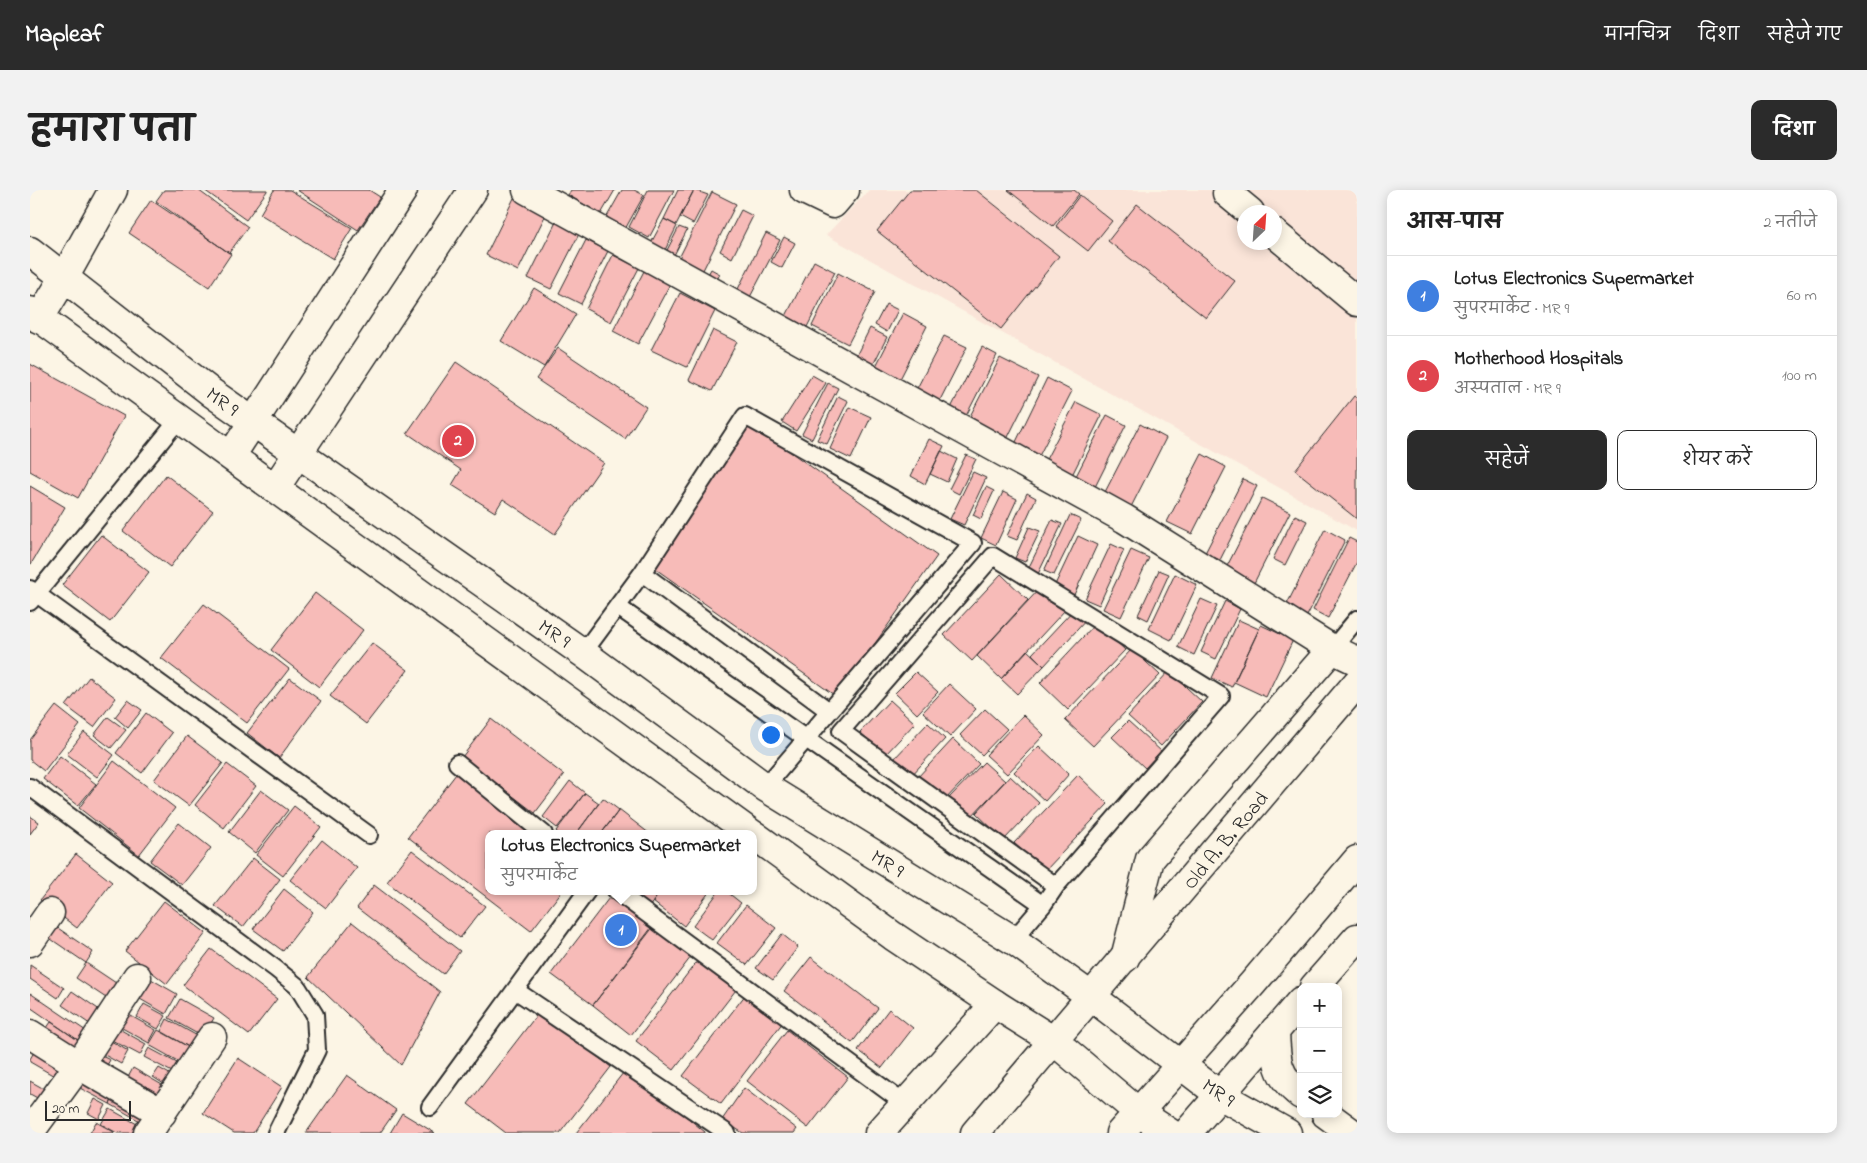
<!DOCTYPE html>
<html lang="hi">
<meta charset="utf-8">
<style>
body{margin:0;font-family:"Indie Flower","Playpen Sans Deva",sans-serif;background:#f2f2f2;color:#222}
.controls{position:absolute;right:15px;bottom:15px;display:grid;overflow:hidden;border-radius:10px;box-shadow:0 2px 12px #0003}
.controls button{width:45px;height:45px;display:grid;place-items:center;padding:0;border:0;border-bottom:1px solid #e0e0e0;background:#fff;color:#222;font:25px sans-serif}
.compass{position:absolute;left:1207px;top:15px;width:45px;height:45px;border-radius:50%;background:#fff;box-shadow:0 2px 12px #0003;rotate:25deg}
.scale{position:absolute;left:15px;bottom:12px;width:86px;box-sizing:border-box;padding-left:5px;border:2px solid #2b2b2b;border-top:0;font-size:14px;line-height:18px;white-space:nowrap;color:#2b2b2b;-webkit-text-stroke:4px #fcf5e5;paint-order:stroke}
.you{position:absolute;left:740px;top:544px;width:18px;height:18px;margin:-12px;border:4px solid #fff;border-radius:50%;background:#1a73e8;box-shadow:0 0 0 8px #1a73e833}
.badge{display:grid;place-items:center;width:32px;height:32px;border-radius:50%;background:#2b2b2b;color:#fff;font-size:16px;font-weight:700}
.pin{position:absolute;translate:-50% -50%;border:2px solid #fff;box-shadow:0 1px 5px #0006}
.popup{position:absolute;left:455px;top:640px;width:272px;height:65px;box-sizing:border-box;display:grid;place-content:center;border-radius:10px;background:#fff;filter:drop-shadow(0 1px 4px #0005);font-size:16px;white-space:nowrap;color:#767676}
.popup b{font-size:19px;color:#222}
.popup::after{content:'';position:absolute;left:50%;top:100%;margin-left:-10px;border:10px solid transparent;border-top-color:#fff}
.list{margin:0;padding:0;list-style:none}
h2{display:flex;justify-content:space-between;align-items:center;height:65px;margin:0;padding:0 20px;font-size:21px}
h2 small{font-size:16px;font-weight:400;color:#767676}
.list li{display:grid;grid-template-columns:32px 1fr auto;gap:15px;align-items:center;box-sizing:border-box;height:80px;padding:0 20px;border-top:1px solid #e0e0e0}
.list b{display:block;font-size:19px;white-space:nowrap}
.list p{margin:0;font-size:16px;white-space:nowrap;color:#767676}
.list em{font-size:16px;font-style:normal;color:#767676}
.actions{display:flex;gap:10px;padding:15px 20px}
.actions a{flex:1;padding:11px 0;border:1px solid #2b2b2b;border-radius:10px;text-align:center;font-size:18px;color:#2b2b2b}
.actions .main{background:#2b2b2b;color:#fff}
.icon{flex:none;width:28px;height:28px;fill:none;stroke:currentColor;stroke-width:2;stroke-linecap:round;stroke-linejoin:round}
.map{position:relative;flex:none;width:1327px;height:943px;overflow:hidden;border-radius:10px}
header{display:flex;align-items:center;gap:30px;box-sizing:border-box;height:70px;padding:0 25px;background:#2b2b2b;color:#fff}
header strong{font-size:24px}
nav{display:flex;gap:28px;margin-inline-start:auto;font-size:18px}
.intro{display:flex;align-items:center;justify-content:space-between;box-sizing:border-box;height:120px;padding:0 30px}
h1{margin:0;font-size:35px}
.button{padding:12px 22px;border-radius:10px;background:#2b2b2b;color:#fff;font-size:18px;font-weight:700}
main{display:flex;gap:30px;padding:0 30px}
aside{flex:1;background:#fff;border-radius:10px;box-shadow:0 2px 12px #0003}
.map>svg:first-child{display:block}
</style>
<header>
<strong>Mapleaf</strong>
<nav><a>मानचित्र</a><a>दिशा</a><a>सहेजे गए</a></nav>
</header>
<div class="intro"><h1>हमारा पता</h1><a class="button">दिशा</a></div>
<main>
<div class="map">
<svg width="1327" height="943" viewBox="0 0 1327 943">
<rect width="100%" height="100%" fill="#fcf5e5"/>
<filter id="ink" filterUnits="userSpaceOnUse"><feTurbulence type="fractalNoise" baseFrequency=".02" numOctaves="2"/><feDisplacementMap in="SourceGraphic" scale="10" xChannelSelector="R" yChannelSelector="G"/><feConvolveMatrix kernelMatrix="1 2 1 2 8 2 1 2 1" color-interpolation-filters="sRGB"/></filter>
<g filter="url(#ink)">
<path fill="#fae4d8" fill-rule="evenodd" d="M839 0H1327V341L796 45ZM1214 22H1244V52H1214Z"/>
<path fill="#f7bbb8" stroke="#2b2b2b" d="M134 0H168L218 37 199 63 126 11Z
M174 0H237V1L216 30Z
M244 0H260L322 38 303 69 230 24Z
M267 0H339L350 7 328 40Z
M541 0H585L571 24 538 5Z
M592 0H604L614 5 594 41 575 30Z
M618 0H644L619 48 599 37Z
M648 0H664L646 35 634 29Z
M664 0 678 5 663 34 650 27Z
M880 0H946L1029 66 971 139 847 41Z
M978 0H1044L1049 4 1023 36Z
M682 2 706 14 671 84 647 72Z
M1050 5 1082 31 1058 61 1026 36Z
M484 8 516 24 488 81 456 65Z
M121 10 201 64 179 97 99 43Z
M1107 14 1205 91 1176 128 1078 51Z
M711 20 723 26 702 68 690 61Z
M634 29 647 36 635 60 621 53Z
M526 32 549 44 521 99 498 88Z
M649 37 657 40 642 69 634 66Z
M736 43 750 50 719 109 706 103Z
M754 47 765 53 752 78 741 72Z
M556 50 578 61 551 114 529 103Z
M583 65 609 78 581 132 556 119Z
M784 71 805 82 777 137 756 126Z
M681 79 690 84 684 95 675 90Z
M614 81 640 94 608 154 583 141Z
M808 83 845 102 818 154 782 136Z
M504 98 546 124 514 177 471 151Z
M650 103 685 121 657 177 621 160Z
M856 114 868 120 857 142 845 135Z
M873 123 897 136 870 189 846 176Z
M840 138 857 147 840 181 823 172Z
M683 140 707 152 682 201 659 190Z
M914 146 937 157 907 216 884 204Z
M952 157 967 165 936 226 921 218Z
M528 158 616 217 595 249 506 189Z
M970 168 1008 187 977 249 938 230Z
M426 172 574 273 525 344 473 309 465 322 422 295 431 280 377 243Z
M0 174 94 226 48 308 0 281Z
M782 185 796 193 766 241 752 232Z
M1017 188 1042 201 1008 268 984 256Z
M798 193 808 198 782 249 772 244Z
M808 206 818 211 797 254 787 250Z
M1324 206 1327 208V329L1265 280Z
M1046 212 1072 225 1038 293 1011 279Z
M819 217 841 227 821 269 800 259Z
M1077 225 1096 235 1062 303 1042 294Z
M721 234 907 366 807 507 620 375Z
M1110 234 1136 248 1101 317 1074 304Z
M899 249 914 256 895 294 881 286Z
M911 261 927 269 917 292 900 284Z
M1172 264 1196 277 1162 344 1137 332Z
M936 265 946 269 929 304 919 299Z
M943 282 956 288 934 335 920 329Z
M136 285 183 321 140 377 93 341Z
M1213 289 1227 296 1190 370 1175 363Z
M0 296 35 317 1 374H0Z
M956 297 964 301 951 329 943 325Z
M973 302 987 309 966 355 951 348Z
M997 303 1006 308 987 350 977 346Z
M1232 308 1260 322 1222 397 1194 382Z
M1040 325 1051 330 1024 385 1014 381Z
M1265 325 1277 331 1255 375 1243 369Z
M1022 330 1032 334 1008 384 998 379Z
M999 337 1010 341 995 372 985 368Z
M1295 339 1315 350 1274 432 1253 422Z
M71 345 119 382 80 432 32 395Z
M1048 346 1067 355 1043 407 1024 397Z
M1319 348 1327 352V372L1298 428 1283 420Z
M1081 354 1094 360 1069 415 1055 409Z
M1101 360 1119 368 1091 427 1073 419Z
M1129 380 1139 384 1118 430 1108 425Z
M971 384 998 410 942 471 914 445Z
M1145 384 1167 395 1141 450 1119 439Z
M1012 396 1036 419 971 489 947 466Z
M285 403 333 440 289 497 241 460Z
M1171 409 1187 416 1164 465 1148 457Z
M1195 411 1210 419 1186 469 1171 462Z
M174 414 259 479 217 533 131 468Z
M1046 417 1058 428 1014 476 1002 464Z
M1209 430 1229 439 1202 497 1182 488Z
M1066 433 1095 460 1038 520 1010 493Z
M1231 435 1263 450 1236 507 1204 492Z
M342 453 378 480 336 534 300 506Z
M1102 459 1130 485 1063 556 1035 530Z
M997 460 1014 476 987 504 971 489Z
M1139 481 1172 512 1131 556 1098 526Z
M886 482 908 502 887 524 865 503Z
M59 487 86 508 64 537 36 516Z
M260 488 291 511 249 568 217 543Z
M919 494 946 519 920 547 893 522Z
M98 510 112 520 98 538 85 527Z
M860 510 885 533 855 565 830 542Z
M26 516 50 535 14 581 0 570V550Z
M955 519 977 539 952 565 930 545Z
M116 523 142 543 112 583 86 563Z
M993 525 1014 545 977 584 956 565Z
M78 527 96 540 81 558 64 545Z
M461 529 534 585 505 623 432 567Z
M1098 531 1131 561 1115 578 1082 547Z
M898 533 915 549 880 587 862 571Z
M54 542 84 565 67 587 37 564Z
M157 546 193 573 159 616 124 590Z
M923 549 949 574 913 612 887 588Z
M1009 556 1039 584 1015 611 984 582Z
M30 566 66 594 48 616 13 589Z
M84 571 145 618 109 665 49 618Z
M954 572 975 591 939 629 918 609Z
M197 574 226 596 194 638 165 615Z
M426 584 503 644H458V701H532L501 741 378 647Z
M1048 585 1078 614 1015 681 984 653Z
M980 586 1009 613 974 650 946 623Z
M540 591 555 603 527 638 513 627Z
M231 600 258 620 225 663 199 642Z
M555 603 569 613 546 644H529L526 641Z
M573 608 589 620 571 644H546Z
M264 616 291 637 253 686 226 665Z
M589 620 620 644H571Z
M0 626 9 632 0 644Z
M149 633 181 658 152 695 120 671Z
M292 650 327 678 296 718 260 690Z
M382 660 455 716 430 748 357 692Z
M46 664 82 692 47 738 10 710Z
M223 668 250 689 213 737 185 716Z
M344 695 430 761 413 784 327 718Z
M254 699 283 722 253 761 223 739Z
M598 701H631L619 717Z
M631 701H680L654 736 623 712Z
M689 701H696L711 713 682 750 663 736Z
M582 704 624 736 563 815 521 784Z
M134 711 176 743 137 794 95 761Z
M716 715 746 738 717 775 687 753Z
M19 732 63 762 56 773 12 743Z
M322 732 410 802 371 875 278 787Z
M622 737 661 767 601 845 563 815Z
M752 744 768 757 743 790 726 778Z
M181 759 247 809 219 845 153 795Z
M671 766 709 796 644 880 606 851Z
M781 767 848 818 822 853 754 801Z
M56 773 95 799 85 814 46 788Z
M0 775 34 798 28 808 0 789Z
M114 785 147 804 136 824 103 805Z
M719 800 756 828 691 914 653 886Z
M42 801 77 825 67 839 32 815Z
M0 803 59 843 52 853 0 817Z
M150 809 184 828 173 847 139 828Z
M114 814 136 826 128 839 107 827Z
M859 819 883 838 852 878 828 860Z
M92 821 126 840 119 853 85 834Z
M509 822 581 877 530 943H476L438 914Z
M137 829 171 848 164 860 131 841Z
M21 832 54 854 45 867 12 845Z
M82 835 116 854 110 865 76 847Z
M128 840 162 859 153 874 119 855Z
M757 840 818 887 778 938 717 891Z
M76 848 98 861 91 874 69 862Z
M8 855 42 875 33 891 0 872V869Z
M119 858 147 873 142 882 114 867Z
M65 863 80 870 74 880 60 872Z
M208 868 252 897 223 943H204L173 923Z
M103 878 139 899 130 915 94 895Z
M129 878 143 886 137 896 123 887Z
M597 878 675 942V943H546Z
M317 885 366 920 350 943H276Z
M54 886 86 903 80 914 48 897Z
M0 891 16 900 11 910 0 904Z
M714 898 767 939 764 943H713L692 930Z
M87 900 125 921 117 935 80 914Z
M65 909 76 915 69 929 58 923Z
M80 919 107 934 102 943H87L71 934Z
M372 923 405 943H360Z
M66 932 84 942 83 943H60Z"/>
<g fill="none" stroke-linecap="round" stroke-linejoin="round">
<g stroke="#2b2b2b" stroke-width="20">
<path id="service" d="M0 399 339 645
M0 412 149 229
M588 417 1013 715
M1302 459 1327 429
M553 463 612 383
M427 573 514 644
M0 597 246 779 267 796 285 825 287 860 246 943
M735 597 943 353 715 226 612 383 799 521
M586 701 875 914
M983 750 1013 715 1026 696 1191 506 963 366 811 541 1026 696
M485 800 697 943
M400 917 557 701"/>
</g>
<g stroke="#2b2b2b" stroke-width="31">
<path id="minor" d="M497 0 1095 329 1302 459
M774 0 803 14 815 0
M1200 0 1197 3 1220 22
M1244 43 1327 112
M9 129 34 88 83 0
M0 752 20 723
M0 844 49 875 132 923
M0 942 49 875 107 787
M118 943 182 847
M849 943 965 814"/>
</g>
<g stroke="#2b2b2b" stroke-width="31">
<path id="tertiary" d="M0 61 182 203 553 463 735 597 983 750 1062 807
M0 121 722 644
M201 266 373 0
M245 298 443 0
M724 645 863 746 965 814 1024 851
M1095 768 1120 669 1302 459 1327 471
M1284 797 1327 748
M1157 943 1271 811"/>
</g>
<g stroke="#2b2b2b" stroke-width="31">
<path id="secondary" d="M1062 807 1190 905 1257 943
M1245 840C1246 869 1246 886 1271 905
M1024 851 1108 922 1140 943
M1296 924 1322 943
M945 943 1327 493
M1090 943 1223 793 1327 670"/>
</g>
<use href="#service" stroke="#fcf5e5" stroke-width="16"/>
<use href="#minor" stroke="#fcf5e5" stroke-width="28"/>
<use href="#tertiary" stroke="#fcf5e5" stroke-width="28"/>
<use href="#secondary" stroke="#fcf5e5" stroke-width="28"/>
</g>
</g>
<g text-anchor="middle" stroke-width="4.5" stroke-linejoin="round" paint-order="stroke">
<g font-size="20" fill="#2b2b2b" stroke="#fcf5e5">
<text transform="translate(193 211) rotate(36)" y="7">MR 9</text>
<text transform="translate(525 443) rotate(35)" y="7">MR 9</text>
<text transform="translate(1195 650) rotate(-50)" y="7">Old A. B. Road</text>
<text transform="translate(858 673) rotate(32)" y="7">MR 9</text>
<text transform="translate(1189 902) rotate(34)" y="7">MR 9</text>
</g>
</g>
</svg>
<div class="controls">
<button>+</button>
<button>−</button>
<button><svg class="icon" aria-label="layers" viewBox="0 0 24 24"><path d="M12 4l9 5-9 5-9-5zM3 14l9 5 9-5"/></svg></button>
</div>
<svg class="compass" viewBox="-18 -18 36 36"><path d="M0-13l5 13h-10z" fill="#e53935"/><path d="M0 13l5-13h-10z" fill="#767676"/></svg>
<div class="scale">20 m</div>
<div class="you"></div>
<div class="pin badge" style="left:591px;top:740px;background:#3f7fe0">1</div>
<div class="popup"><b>Lotus Electronics Supermarket</b>सुपरमार्केट</div>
<div class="pin badge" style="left:428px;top:251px;background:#e0444e">2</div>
</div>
<aside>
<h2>आस-पास<small>2 नतीजे</small></h2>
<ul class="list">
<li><span class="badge" style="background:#3f7fe0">1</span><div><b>Lotus Electronics Supermarket</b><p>सुपरमार्केट · MR 9</p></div><em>60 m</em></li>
<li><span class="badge" style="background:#e0444e">2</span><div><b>Motherhood Hospitals</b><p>अस्पताल · MR 9</p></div><em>100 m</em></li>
</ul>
<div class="actions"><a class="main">सहेजें</a><a>शेयर करें</a></div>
</aside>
</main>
